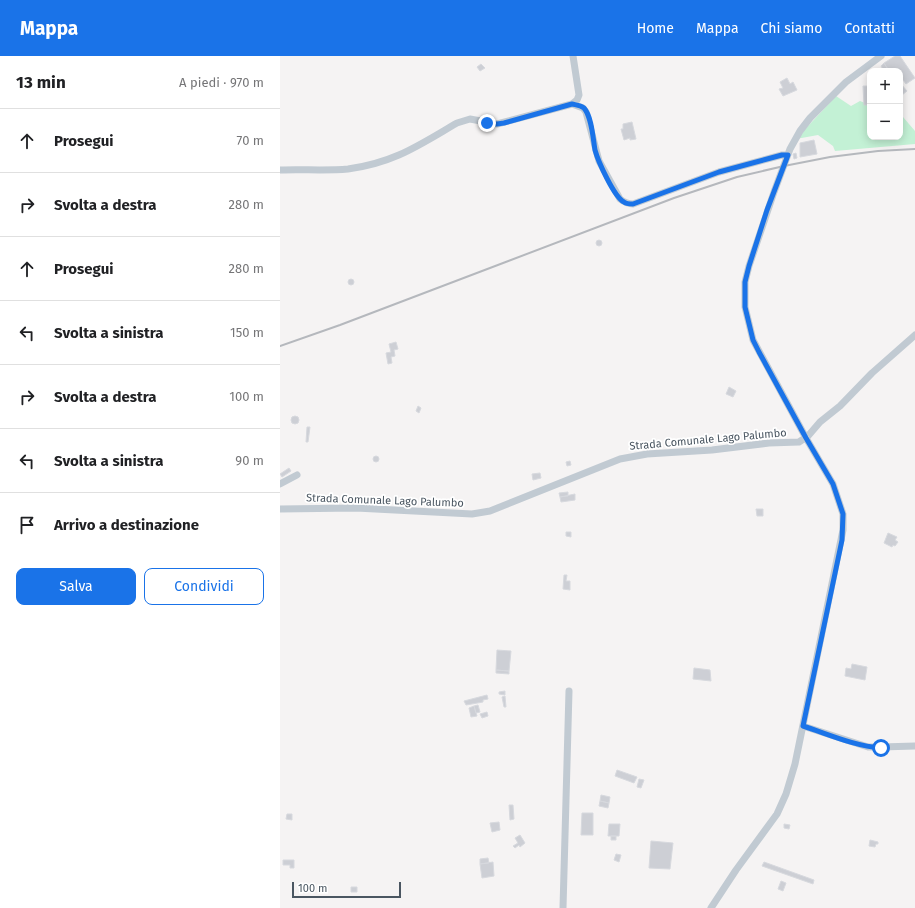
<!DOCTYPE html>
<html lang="it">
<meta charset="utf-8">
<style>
body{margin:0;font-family:"Fira Sans",sans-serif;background:#f2f2f2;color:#202124}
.controls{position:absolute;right:12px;top:12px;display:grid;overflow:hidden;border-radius:8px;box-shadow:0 2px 10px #0003}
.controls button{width:36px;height:36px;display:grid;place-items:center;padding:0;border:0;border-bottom:1px solid #e0e0e0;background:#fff;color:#202124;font:20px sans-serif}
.scale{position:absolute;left:12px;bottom:10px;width:109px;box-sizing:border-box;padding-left:4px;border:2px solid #4a5661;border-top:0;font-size:11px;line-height:14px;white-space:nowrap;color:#4a5661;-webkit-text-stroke:3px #fff;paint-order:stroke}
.stop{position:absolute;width:12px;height:12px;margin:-9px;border:3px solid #1a73e8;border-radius:50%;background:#fff}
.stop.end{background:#1a73e8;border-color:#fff;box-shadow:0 1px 4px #0008}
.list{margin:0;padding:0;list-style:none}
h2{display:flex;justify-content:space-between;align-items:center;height:52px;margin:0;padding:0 16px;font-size:17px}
h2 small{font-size:13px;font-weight:400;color:#757577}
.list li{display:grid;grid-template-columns:26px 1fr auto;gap:12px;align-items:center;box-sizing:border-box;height:64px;padding:0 16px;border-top:1px solid #e0e0e0}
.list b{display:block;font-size:15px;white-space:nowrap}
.list em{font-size:13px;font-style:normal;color:#757577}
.actions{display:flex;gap:8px;padding:12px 16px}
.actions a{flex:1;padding:9px 0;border:1px solid #1a73e8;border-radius:8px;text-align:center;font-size:14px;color:#1a73e8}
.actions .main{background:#1a73e8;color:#fff}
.icon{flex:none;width:22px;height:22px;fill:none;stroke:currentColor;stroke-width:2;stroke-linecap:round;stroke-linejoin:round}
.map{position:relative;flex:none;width:635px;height:852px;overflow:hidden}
header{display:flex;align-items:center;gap:24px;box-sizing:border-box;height:56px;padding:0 20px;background:#1a73e8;color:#fff}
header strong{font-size:19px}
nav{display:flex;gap:22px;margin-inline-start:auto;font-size:14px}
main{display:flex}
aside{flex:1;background:#fff}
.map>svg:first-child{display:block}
</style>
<header>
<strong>Mappa</strong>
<nav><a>Home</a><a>Mappa</a><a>Chi siamo</a><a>Contatti</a></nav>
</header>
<main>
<aside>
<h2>13 min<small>A piedi · 970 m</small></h2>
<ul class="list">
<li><svg class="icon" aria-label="ahead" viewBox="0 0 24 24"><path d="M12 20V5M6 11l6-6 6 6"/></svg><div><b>Prosegui</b></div><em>70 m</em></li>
<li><svg class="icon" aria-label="right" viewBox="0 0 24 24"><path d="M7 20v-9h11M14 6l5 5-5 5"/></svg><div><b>Svolta a destra</b></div><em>280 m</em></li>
<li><svg class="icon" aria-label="ahead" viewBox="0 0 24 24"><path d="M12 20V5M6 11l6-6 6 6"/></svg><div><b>Prosegui</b></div><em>280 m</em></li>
<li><svg class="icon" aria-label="left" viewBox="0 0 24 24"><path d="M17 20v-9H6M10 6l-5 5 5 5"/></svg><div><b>Svolta a sinistra</b></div><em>150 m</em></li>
<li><svg class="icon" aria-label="right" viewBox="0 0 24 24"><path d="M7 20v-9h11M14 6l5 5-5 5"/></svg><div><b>Svolta a destra</b></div><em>100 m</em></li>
<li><svg class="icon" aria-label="left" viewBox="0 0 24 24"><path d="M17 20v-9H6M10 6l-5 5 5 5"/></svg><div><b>Svolta a sinistra</b></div><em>90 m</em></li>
<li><svg class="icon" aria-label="arrive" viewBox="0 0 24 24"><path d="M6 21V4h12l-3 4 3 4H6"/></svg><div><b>Arrivo a destinazione</b></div></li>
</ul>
<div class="actions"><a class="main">Salva</a><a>Condividi</a></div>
</aside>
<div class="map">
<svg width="635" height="852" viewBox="0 0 635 852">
<rect width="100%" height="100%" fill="#f5f3f3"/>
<path fill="#c3f1d5" d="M556 40 571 50 580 45 590 49V81H620V60L623 61 635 75V88L555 95 553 90 538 79 516 83Z"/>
<path fill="#cdcfd5" stroke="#d7d9de" d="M615 0H620L635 22 626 28 620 20V15H617L616 14 609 15 604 7Z
M604 7 609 15H604L601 10Z
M201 8 205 12 200 15 197 11Z
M507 22 510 28 513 26 517 34 503 40 499 33 503 32 500 26Z
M621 28 627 35 622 39 620 36V29Z
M583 30H590V49H584Z
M352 66 356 83 350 84V82L344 84 341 73H343V68Z
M534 84 537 98 520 101V87Z
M516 97 517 102 514 103 513 98Z
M316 187a3 3 0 1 1 6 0a3 3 0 1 1-6 0Z
M68 226a3 3 0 1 1 6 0a3 3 0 1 1-6 0Z
M116 286 118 293 114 294 115 300 111 301 112 307 108 308 106 297 111 296 109 288Z
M449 331 456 335 453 341 446 338Z
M138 350 141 352 139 357 136 355Z
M11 364a4 4 0 1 1 8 0a4 4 0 1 1-8 0Z
M27 371H30L28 386H26Z
M375 386V390H369V387Z
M93 403a3 3 0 1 1 6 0a3 3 0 1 1-6 0Z
M290 405 291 409 287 410 286 406Z
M9 412 11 415 2 421 0 418Z
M260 417 261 422 253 424 252 418Z
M288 436V440L280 441 279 437Z
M295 438V444L281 446 280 441Z
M476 453H483V460H477Z
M286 476H291V481L286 480Z
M608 477 617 481 615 484 618 486 615 490 613 489 612 491 604 487Z
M284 519H287L286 525H290V534L283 533Z
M217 594 231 595 229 615 216 614Z
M572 608 587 611 585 624 565 620 566 612 571 613Z
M414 612 430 614 431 625 413 623Z
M216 614 229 615V618L216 617Z
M225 635V639L219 638V636Z
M207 639 208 643 203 644V646L186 649 184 645Z
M225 640 226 651H224L222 641Z
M198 649 200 656 196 657 194 650Z
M194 650 197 660 191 661 189 652Z
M207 656 208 660 202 662 200 658Z
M337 714 357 721 354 727 335 720Z
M359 723 364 724 361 732 357 731Z
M321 739 330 741 329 747 320 745Z
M320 745 329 747 328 752 319 750Z
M229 749H233L234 763 230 764Z
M302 757H313V779H301Z
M7 758H12V764L6 763Z
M219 766 220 774 212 776 210 767Z
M329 768H340L339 780H328Z
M504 768 510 769 509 773 504 772Z
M240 779 245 787 240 791 239 789 235 792 233 790 238 787 235 782Z
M331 780H336V784H331Z
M590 784 598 786V788H596L595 791 589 790Z
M371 785 393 787 390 813 369 812Z
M336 798 341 799 339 806 334 804Z
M208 802 209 807 200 808V803Z
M3 804H14V812H10V809H3Z
M213 806 214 820 202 822 200 808Z
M484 806 534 824 533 828 482 810Z
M501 825 506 827 503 835 498 833Z
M71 831H77V836H71Z"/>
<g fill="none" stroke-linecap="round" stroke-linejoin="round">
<path stroke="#c1cad2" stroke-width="7" d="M292 48 303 52 306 56 319 105 340 143C344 146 347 148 353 148L439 116 502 99H507
M0 114C22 113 45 115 68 113 114 107 139 89 177 67L190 63 217 68 292 48 297 44 299 39 293 0
M0 428 17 419
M0 453 76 452 192 458 210 455 340 403 367 398 432 394 489 387 519 386 528 380 540 366 560 350 592 317 635 279
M523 670 588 691H601L635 690
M283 852 289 635
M431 852 456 814 497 758 506 738 515 708 563 474V458L553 428 526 382 473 284 465 251V226L469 210 494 136 510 93 520 75 530 62 566 26 601 0"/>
<path stroke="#b5b8bd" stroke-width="2" d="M0 290 60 269 394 142 457 121 504 110 550 101 598 95 635 93"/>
</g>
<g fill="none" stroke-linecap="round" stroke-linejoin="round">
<path stroke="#1a73e8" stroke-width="5" d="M207 67 217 68 224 67 292 48C296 49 300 49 304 52 312 61 313 83 315 94 318 105 334 141 344 146 346 148 350 148 353 148L439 116 502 99H508L487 154 469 210 465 226V251L473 284 479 296 526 382 553 428 563 458 562 484 523 670C548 678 574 690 601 692"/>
</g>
<g text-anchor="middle" stroke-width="3.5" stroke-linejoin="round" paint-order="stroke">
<g font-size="11" fill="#4a5661" stroke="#fff">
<text transform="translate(428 383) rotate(-5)" y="4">Strada Comunale Lago Palumbo</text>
<text transform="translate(105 444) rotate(2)" y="4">Strada Comunale Lago Palumbo</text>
</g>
</g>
</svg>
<div class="controls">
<button>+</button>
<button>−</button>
</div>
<div class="scale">100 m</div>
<div class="stop" style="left:601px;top:692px"></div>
<div class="stop end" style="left:207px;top:67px"></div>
</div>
</main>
